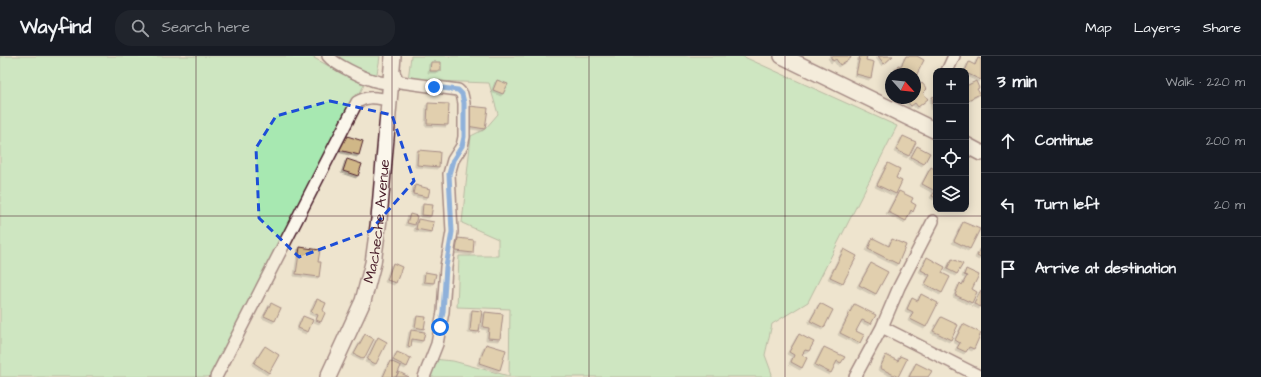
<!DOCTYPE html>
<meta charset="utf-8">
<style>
body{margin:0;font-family:"Architects Daughter",sans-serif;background:#20242c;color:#f1f3f6}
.controls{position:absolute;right:12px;top:12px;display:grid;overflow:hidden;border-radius:8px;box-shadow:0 2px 10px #0003}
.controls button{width:36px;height:36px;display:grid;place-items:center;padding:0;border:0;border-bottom:1px solid #363941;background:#171b24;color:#f1f3f6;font:20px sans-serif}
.compass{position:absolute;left:885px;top:12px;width:36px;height:36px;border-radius:50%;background:#171b24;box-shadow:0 2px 10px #0003;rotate:117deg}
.stop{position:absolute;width:12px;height:12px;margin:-9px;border:3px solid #1a73e8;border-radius:50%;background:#fff}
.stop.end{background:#1a73e8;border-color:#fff;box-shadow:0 1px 4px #0008}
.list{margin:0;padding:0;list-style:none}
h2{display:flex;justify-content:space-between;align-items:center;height:52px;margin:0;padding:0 16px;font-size:17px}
h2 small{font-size:13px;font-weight:400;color:#9ea1a6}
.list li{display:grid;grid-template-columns:26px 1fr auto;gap:12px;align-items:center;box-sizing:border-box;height:64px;padding:0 16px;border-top:1px solid #363941}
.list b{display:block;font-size:15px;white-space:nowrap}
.list em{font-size:13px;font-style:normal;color:#9ea1a6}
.icon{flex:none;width:22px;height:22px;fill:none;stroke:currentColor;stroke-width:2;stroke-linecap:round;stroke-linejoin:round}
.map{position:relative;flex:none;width:981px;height:321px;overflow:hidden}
header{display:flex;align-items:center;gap:24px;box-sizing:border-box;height:56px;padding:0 20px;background:#171b24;border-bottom:1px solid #363941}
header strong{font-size:19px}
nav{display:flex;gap:22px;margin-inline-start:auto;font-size:14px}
.search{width:280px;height:36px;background:#20242c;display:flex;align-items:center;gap:10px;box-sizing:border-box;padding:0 14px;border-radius:16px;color:#9ea1a6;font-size:15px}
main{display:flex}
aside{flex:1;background:#171b24}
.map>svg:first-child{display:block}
</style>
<header>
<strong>Wayfind</strong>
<div class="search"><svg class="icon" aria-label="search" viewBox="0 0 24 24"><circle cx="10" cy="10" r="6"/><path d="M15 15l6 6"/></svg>Search here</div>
<nav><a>Map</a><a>Layers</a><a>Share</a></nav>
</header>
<main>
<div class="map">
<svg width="981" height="321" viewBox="0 0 981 321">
<defs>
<filter id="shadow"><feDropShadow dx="-2" dy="2" stdDeviation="0" flood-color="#0004"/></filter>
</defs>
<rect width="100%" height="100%" fill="#eee4ce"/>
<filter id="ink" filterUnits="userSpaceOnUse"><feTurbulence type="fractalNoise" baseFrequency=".025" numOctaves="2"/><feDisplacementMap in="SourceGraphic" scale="8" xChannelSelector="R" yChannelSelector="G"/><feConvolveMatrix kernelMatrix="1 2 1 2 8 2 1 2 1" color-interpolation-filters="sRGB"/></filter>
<g filter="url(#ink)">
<path fill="#a7e8b1" stroke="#78846e" d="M0 0H315L314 2 364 29 216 321H0Z
M332 0H380L379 7 376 22Z
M411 0H742L897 70 808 246 772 268 765 299 772 318 770 321H424L433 303 453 305 509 320 510 253 457 251 459 200H498V183L462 167 471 80 485 73 498 58 489 27 408 24Z"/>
<path fill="#d0b787" stroke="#4a1f2b" filter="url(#shadow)" d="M830 0H850L851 2 840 9 836 3 833 5Z
M860 0H867L866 4 874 6 871 22 856 18Z
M878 0H893L884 8Z
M906 0H917L924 4 915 22V18H894L898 9 901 10Z
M978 2 981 3V24L966 17 965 15 969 6 975 9Z
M431 6H441V15H430Z
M497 24 508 28 503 38 493 34Z
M976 25 979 32 977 33 980 38 966 45V30Z
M922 27 927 33 923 37 928 43 918 51 915 47 911 50 904 42H915V32Z
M936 40V65H935L932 41Z
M428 47 449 48 448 69 427 68Z
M469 50 488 52 485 73 467 70Z
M344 79 363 85 359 99 339 94Z
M903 80 916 86 909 100 896 94Z
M917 90 930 97 924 108 911 101Z
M418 94 440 96 439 111 417 109Z
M347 103 362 108 358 120 343 115Z
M888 107 900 113 896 122 902 125 896 138 877 129Z
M931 111 936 114V142L932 140 935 135 922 128Z
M415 129 430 133 428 141 413 138Z
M899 135 913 142 911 146 916 149 913 156 911 154 906 165 888 156Z
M423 148 433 149 431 160 422 159Z
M410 158 417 160 415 169 407 167Z
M418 163 434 166 432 176 416 173Z
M963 166 980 173 970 193 954 185Z
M458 182 474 184 473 197 456 195Z
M873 182 889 190 892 183 906 189 898 208 868 193Z
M300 191 320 194 318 206H321L319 221 296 218Z
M981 191V202L977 200Z
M844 193 857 200 843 227 830 221Z
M927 201 945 211 942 217 950 221 942 237 925 228 930 219 921 214Z
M952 203 963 208 957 218 947 213Z
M393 207 402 211 396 227 387 224Z
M871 207 888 216 876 238 859 229Z
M966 213 979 219 972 233 977 236 972 247 955 239 960 227 962 229 967 220 964 219Z
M425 216 436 218 434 227 424 226Z
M981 234V251L974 248Z
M921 238 938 247 926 271 910 263 913 256 907 253 912 242 918 245Z
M317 243 326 247 323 254 325 257 321 266 316 264 318 259 311 256Z
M271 247 281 252 275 265 264 260Z
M820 247 833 254 824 272 810 265Z
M854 248 876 259 871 268 862 264 856 275 864 279 860 287 840 277Z
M472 254 482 255 479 276 470 275Z
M485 256 503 258 500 283 488 282 489 272 483 271Z
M303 260 313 264 308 276 298 272Z
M417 260 426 261 424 273 415 271Z
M941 261 958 269 951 284 933 275Z
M963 268 981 277 974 293 969 291 966 296 957 292 960 287 955 284Z
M411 274 425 276 423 285 412 283 411 291 408 290Z
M365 278 374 283 364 303 354 298Z
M799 278 814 286 809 295 805 294 802 299 807 302 802 312 791 306 794 299 789 296Z
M378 281 387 286 376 308 367 304Z
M486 288 506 294 500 314 479 307Z
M265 290 279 299 269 317 254 307Z
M824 291 845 301 841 307 837 305 831 317 815 309Z
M397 296 411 302 407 311 393 304Z
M886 299 898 305 900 300 907 303 898 321 880 312Z
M390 305 401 310 396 321H383Z
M916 307 932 315 928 321H909Z
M399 316 409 321H396Z"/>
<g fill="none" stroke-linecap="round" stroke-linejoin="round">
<g stroke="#4a1f2b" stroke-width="14">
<path id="minor" d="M328 0C334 8 362 21 372 24 378 26 385 27 391 28
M392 13 397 23 400 26 458 34 462 38 464 47V81L462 90 453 104 449 118 452 176 446 211 443 256 437 288 424 321
M947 15 954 0
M882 271 981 321
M216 321 357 46C369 39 376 42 390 44
M855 321 882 271 899 231 933 165"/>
</g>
<g stroke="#4a1f2b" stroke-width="18">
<g id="major">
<path d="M782 0 936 75"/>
<path d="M966 89 981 97"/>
<path id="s1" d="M328 321 363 245 373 207 379 163 393 0"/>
</g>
</g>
<use href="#minor" stroke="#fbf7ec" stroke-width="11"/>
<use href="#major" stroke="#fbf7ec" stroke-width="15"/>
</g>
</g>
<g fill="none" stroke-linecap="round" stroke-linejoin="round" filter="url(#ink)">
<path stroke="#1a73e8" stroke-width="5" d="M434 31 458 34 462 38 464 47V81L462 90 453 104 449 118 452 176 446 211 443 256 440 271"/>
</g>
<path d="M0 0H981V321H0ZM330 45 392 59 414 125 370 175 299 201 259 162 256 92 276 60Z" fill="#eee4ce" fill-opacity=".55" fill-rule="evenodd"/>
<path fill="none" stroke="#1d4ed8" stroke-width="3" stroke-dasharray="8 5" stroke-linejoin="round" d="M330 45 392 59 414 125 370 175 299 201 259 162 256 92 276 60Z"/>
<path fill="none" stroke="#4a1f2b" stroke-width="1" stroke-opacity="0.55" d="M196 0V321M392 0V321M589 0V321M785 0V321M0 160H981"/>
<g text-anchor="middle" stroke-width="3" stroke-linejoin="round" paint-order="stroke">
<g font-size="15" fill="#4a1f2b" stroke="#fbf7ec">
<text dy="5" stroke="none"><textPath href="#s1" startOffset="165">Macheche Avenue</textPath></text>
</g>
</g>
</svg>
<div class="controls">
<button>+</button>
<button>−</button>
<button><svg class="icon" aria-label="locate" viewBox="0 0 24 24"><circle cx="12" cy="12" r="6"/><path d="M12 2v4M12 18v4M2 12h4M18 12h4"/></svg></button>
<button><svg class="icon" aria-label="layers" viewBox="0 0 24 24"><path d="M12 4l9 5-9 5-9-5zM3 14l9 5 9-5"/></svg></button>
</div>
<svg class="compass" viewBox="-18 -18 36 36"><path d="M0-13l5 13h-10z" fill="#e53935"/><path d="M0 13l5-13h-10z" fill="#9ea1a6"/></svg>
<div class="stop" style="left:440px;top:271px"></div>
<div class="stop end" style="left:434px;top:31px"></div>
</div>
<aside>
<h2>3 min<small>Walk · 220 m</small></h2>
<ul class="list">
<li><svg class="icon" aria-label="ahead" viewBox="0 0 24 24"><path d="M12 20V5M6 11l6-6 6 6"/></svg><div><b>Continue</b></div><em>200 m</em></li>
<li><svg class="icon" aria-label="left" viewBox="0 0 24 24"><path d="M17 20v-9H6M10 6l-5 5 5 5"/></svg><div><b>Turn left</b></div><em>20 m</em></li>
<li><svg class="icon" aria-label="arrive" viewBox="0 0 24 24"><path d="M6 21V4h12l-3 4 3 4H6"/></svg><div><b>Arrive at destination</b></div></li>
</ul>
</aside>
</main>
